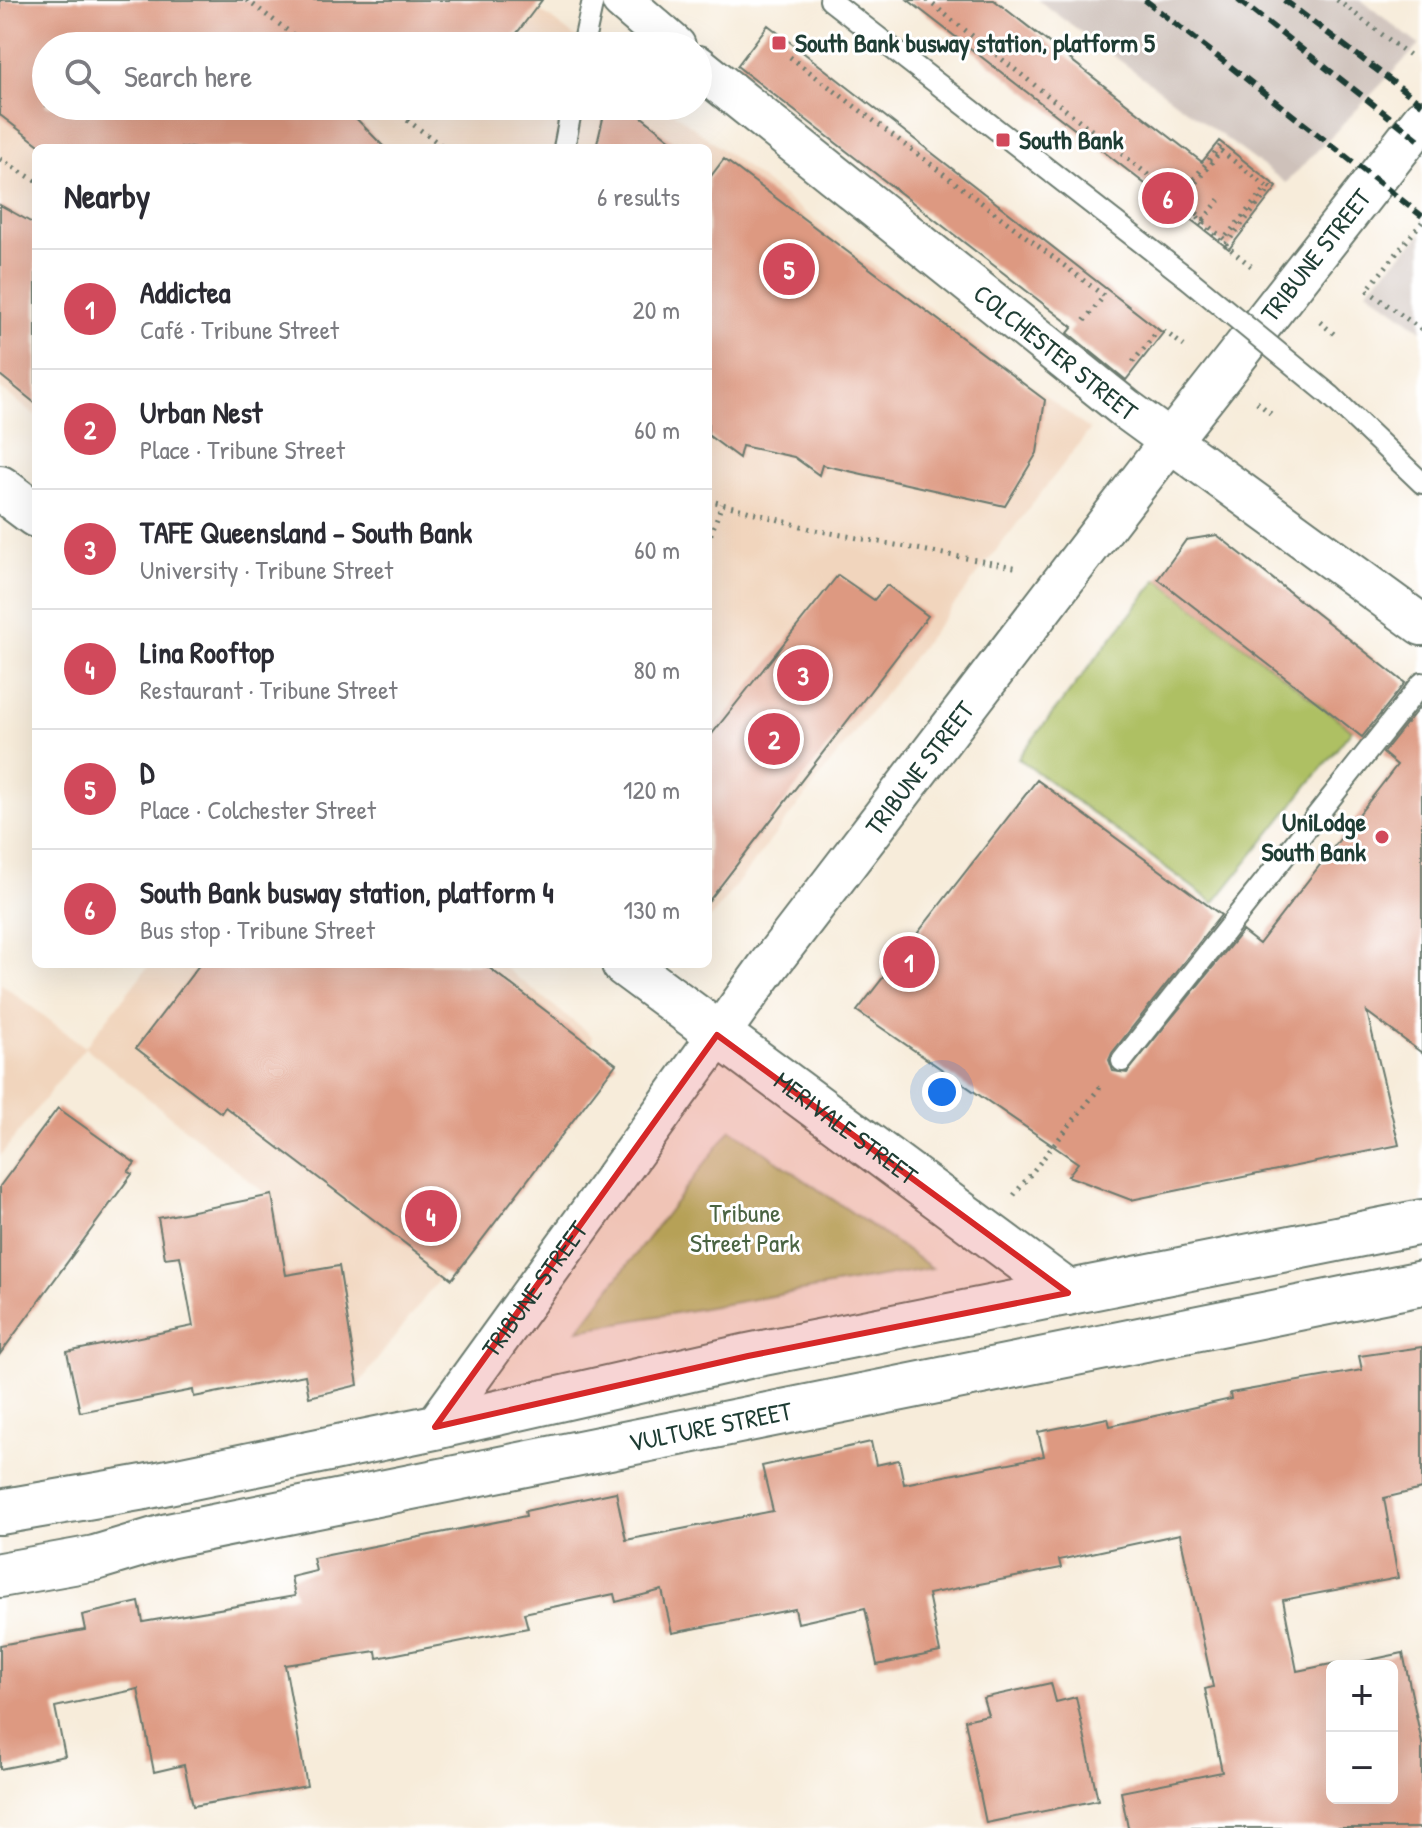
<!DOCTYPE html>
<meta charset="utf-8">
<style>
body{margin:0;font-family:"Patrick Hand",sans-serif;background:#f2f2f3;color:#2b2b33}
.controls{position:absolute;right:24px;bottom:24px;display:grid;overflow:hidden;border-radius:12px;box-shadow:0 8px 32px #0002}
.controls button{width:72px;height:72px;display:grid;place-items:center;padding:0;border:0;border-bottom:2px solid #e1e1e2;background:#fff;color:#2b2b33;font:40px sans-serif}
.you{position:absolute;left:942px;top:1092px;width:28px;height:28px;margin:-20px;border:6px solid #fff;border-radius:50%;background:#1a73e8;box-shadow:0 0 0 12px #1a73e833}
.badge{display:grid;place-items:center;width:52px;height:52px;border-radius:50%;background:#d1495b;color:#fff;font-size:26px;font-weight:700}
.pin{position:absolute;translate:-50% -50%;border:4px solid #fff;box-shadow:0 2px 8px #0006}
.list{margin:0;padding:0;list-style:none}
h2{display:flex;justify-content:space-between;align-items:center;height:104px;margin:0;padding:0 32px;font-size:34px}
h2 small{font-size:26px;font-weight:400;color:#7c7c81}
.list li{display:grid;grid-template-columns:52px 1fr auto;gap:24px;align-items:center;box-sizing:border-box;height:120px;padding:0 32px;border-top:2px solid #e1e1e2}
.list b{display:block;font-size:30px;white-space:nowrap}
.list p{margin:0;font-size:26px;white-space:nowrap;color:#7c7c81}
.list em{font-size:26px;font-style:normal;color:#7c7c81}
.icon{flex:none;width:44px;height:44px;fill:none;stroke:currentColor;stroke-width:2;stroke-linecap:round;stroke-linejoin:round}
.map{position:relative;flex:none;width:1422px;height:1828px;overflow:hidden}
.search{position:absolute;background:#fff;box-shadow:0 8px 32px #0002;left:32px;top:32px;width:680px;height:88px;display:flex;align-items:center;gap:20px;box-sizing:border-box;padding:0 28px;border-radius:44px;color:#7c7c81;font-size:30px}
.panel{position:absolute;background:#fff;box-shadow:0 8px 32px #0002;left:32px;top:144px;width:680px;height:824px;border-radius:12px}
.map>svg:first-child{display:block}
</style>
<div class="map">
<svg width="1422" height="1828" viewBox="0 0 1422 1828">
<rect width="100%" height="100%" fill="#fff"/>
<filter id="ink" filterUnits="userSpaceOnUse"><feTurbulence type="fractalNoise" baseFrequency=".0125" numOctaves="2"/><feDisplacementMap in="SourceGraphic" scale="16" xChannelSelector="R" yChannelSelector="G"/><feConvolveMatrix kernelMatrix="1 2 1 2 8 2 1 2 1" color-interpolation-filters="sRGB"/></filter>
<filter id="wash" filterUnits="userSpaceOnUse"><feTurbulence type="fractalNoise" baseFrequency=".006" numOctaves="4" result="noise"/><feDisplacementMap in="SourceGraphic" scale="32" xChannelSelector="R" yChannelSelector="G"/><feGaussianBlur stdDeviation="1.8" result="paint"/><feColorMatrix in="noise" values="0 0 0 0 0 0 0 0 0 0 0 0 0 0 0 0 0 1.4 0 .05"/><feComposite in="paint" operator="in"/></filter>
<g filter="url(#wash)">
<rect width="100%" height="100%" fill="#f7ecda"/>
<path fill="#f1d5bd" d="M0 0H526L587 46H46V106H665L1090 430 708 921V148H36V416L0 388Z
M150 964H500L592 1036 595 1075 358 1385 309 1397 272 1199 85 1047 0 1156V983L85 1047Z"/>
<path fill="#cec1ba" d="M1038 0H1361L1419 45 1286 183Z
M1422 233V330L1367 290Z"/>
<path fill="#aec063" stroke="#667e4c" stroke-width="2" d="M1158 579 1352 730 1214 903 1018 758Z
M731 1129 932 1268 578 1330Z"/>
<g id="blocks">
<path fill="#dd9981" d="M0 0H542L507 46H46V106H344L385 148H43L0 115Z
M908 0H994L1202 162 1219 141 1277 187 1229 249Z
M768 25 1163 333 1126 380 1068 333 1073 327 737 66Z
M606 106H628L681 148H596Z
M724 159 1045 400 1037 453 1005 506 822 465 819 475 794 457 742 446 739 458 708 435V180Z
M0 205 36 225V404L0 375Z
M1217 535 1405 683 1362 737 1158 579 1186 540Z
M838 575 874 600 887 585 928 616 708 902V739Z
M1422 704V1053L1367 1012 1399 1145 1131 1200 1068 1176 1078 1163 857 1011 1037 780 1221 915 1112 1053 1109 1060 1113 1071 1127 1073 1242 931 1259 944 1397 765 1383 753Z
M200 964H484L616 1064 452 1279 225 1107 221 1113 136 1048Z
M58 1108 135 1163 128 1172 132 1174 0 1354V1186Z
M272 1195 286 1275 339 1266 358 1385 309 1397 305 1375 194 1397 193 1390 80 1412 67 1352 193 1326 180 1256 165 1258 158 1218Z
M1422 1347V1489L1384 1498 1398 1578 1283 1600 1297 1671 1336 1663 1337 1666H1332V1798H1392V1666H1341L1403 1653 1422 1743V1828H1128L1121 1792 1222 1772 1205 1689 1213 1687 1180 1534 1059 1560 1061 1568 928 1594 940 1652 877 1665 865 1608 798 1623 795 1609 672 1633 662 1590 616 1602 614 1594 524 1613 528 1628 377 1658 376 1651 285 1665 307 1786 193 1806 184 1765 154 1772 138 1689 55 1707 65 1756 0 1769V1645L85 1630 82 1615 139 1602 143 1622 295 1596 291 1577 316 1571 313 1558 526 1516 525 1511 616 1492 626 1540 773 1511 762 1466 871 1442 876 1465 899 1460 904 1484 1044 1456 1038 1432 1108 1418 1110 1426 1231 1399 1230 1393 1362 1370 1359 1356Z
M1051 1683 1056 1702 1076 1697 1098 1800 986 1823 965 1720 988 1715 983 1698Z"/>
</g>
</g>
<g filter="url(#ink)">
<use href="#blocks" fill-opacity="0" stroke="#6b7a6e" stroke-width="2"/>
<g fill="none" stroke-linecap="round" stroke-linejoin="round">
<g stroke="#6b7a6e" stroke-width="24">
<path id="lane" d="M830 0 1186 277
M583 46 593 0
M564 148 572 106
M1331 396 1422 483
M1122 1061 1422 683"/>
</g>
<g stroke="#6b7a6e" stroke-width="44">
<g id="street">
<path d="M622 0 675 46"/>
<path id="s1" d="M698 66 1126 409 1422 625"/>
<path id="s2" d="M435 1427 769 965 1171 440 1422 120"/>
</g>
</g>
<g stroke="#6b7a6e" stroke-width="48">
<g id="primary">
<path d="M0 488 36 515"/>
<path id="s3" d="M624 964 1068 1293"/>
<path d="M0 1512 144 1487 435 1427 748 1356 1422 1222"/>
<path id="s4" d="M0 1575 95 1558 168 1536 1422 1283"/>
</g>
</g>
<path stroke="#6b7a6e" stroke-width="5" stroke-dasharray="2 6" stroke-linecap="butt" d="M247 0 308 46
M927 0 1204 219 1221 198
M1337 0 1409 55
M790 57 1104 296 1084 321
M388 106 445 148
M0 159 36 181
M1181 201 1221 151 1267 187 1224 239
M1205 218 1200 224 1251 266
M1422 222 1367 290 1422 330
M1226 244 1271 188 1266 184
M1320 322 1334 334
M1133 362 1160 328 1184 346
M1257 402 1271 414
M708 500 815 530 1019 568
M708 542 722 504
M1014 1195 1101 1086"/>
<use href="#lane" stroke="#fff" stroke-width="20"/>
<use href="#street" stroke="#fff" stroke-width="40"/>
<use href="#primary" stroke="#fff" stroke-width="44"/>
<path stroke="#1f3d34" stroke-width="6" stroke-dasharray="12 6" stroke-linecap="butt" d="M1145 0 1422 216
M1238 0 1422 142
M1284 0 1422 104"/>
<g stroke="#6b7a6e" stroke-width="24" stroke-linecap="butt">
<path id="lane-bridge" d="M1186 277 1331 396"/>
</g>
<path stroke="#6b7a6e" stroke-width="5" stroke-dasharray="2 6" stroke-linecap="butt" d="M1220 146 1177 200 1224 239"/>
<use href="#lane-bridge" stroke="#fff" stroke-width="20"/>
</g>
</g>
<path fill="#d62828" fill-opacity="0.2" stroke="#d62828" stroke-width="6" stroke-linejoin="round" d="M717 1035 1068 1293 748 1356 435 1427Z"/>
<g fill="#d1495b" stroke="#fff" stroke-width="3">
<rect x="771" y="35" width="16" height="16" rx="4"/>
<rect x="995" y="132" width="16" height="16" rx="4"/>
<circle cx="1382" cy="837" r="8"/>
</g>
<g text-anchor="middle" stroke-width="6" stroke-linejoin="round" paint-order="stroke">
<g font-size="26" font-weight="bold" fill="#1f3d34" stroke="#fff" text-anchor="start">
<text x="795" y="52">South Bank busway station, platform 5</text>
<text x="1019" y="149">South Bank</text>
<text x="1366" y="831" text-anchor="end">UniLodge<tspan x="1366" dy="30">South Bank</tspan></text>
</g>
<g font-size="26" fill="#1f3d34" stroke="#fff">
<text dy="9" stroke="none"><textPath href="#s2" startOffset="1466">TRIBUNE STREET</textPath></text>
<text dy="9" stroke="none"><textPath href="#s1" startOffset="458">COLCHESTER STREET</textPath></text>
<text dy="9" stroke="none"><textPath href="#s2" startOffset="818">TRIBUNE STREET</textPath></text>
<text dy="9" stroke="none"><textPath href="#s3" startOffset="276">MERIVALE STREET</textPath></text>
<text dy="9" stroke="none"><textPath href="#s2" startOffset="170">TRIBUNE STREET</textPath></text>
<text dy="9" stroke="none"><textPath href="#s4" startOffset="726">VULTURE STREET</textPath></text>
</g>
<g font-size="26" fill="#4a6442" stroke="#fff">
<text x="745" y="1222">Tribune<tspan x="745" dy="30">Street Park</tspan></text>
</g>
</g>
</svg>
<div class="controls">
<button>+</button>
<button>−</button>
</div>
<div class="you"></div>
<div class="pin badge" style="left:909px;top:962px">1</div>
<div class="pin badge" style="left:774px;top:739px">2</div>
<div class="pin badge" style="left:803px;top:675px">3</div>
<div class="pin badge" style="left:431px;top:1216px">4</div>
<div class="pin badge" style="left:789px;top:269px">5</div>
<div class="pin badge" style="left:1168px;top:198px">6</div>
<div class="search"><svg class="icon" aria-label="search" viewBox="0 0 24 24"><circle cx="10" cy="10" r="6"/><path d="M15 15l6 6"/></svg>Search here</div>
<section class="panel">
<h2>Nearby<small>6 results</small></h2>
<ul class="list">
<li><span class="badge">1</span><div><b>Addictea</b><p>Café · Tribune Street</p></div><em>20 m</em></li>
<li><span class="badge">2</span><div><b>Urban Nest</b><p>Place · Tribune Street</p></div><em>60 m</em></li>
<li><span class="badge">3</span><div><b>TAFE Queensland - South Bank</b><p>University · Tribune Street</p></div><em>60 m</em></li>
<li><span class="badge">4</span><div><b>Lina Rooftop</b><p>Restaurant · Tribune Street</p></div><em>80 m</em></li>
<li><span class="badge">5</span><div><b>D</b><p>Place · Colchester Street</p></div><em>120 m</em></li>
<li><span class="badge">6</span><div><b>South Bank busway station, platform 4</b><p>Bus stop · Tribune Street</p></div><em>130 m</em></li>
</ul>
</section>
</div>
